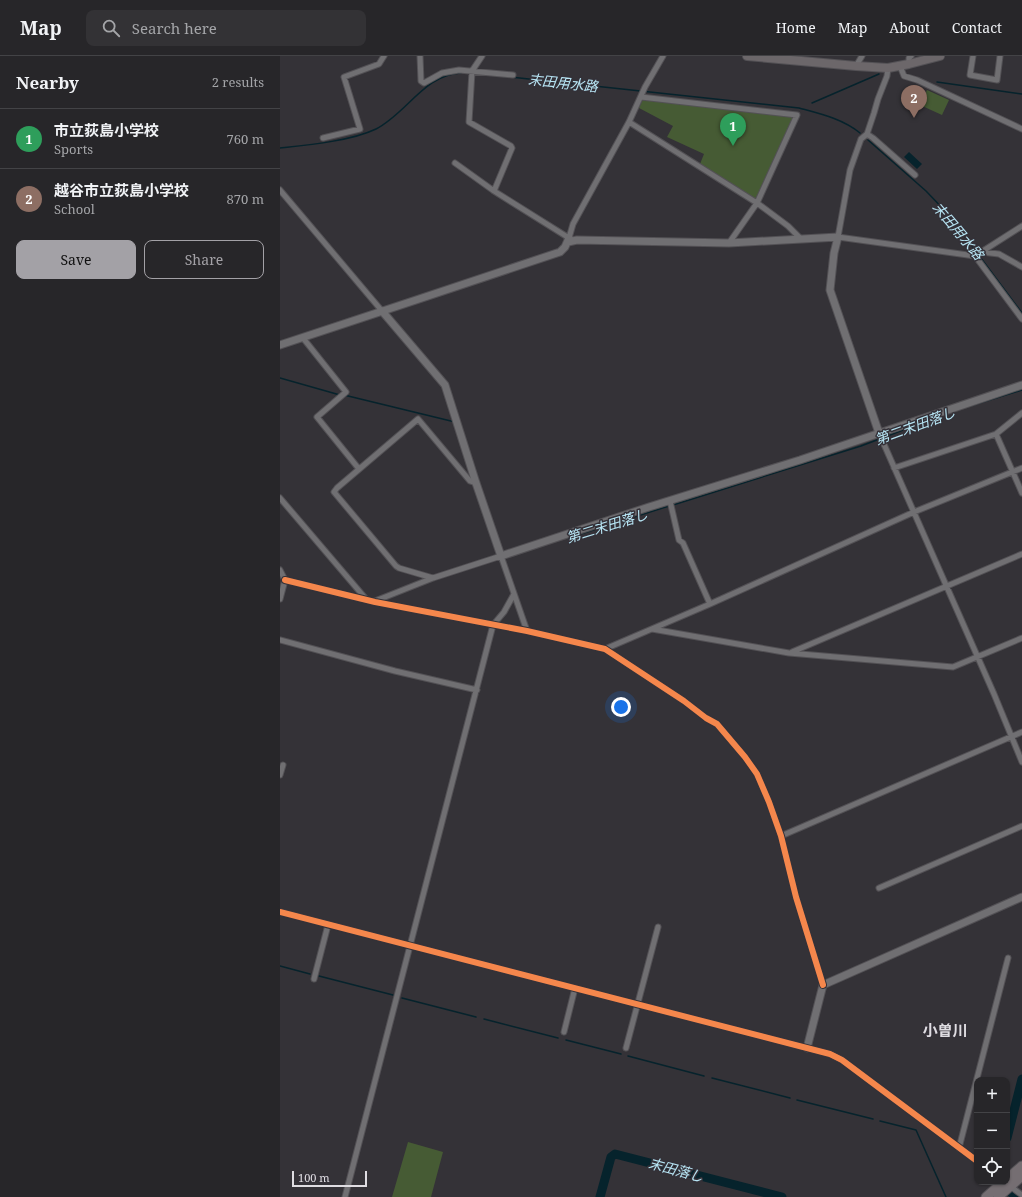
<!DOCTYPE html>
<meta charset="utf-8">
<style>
body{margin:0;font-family:"Noto Serif","Noto Sans JP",serif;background:#333235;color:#f1f3f6}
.controls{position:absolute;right:12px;bottom:12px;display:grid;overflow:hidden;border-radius:8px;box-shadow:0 1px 3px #0004}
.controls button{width:36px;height:36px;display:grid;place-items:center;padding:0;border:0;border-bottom:1px solid #434346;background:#272629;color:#f1f3f6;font:20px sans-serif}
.scale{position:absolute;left:12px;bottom:10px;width:75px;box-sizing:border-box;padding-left:4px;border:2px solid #dfdde2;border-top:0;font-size:11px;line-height:14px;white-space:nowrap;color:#dfdde2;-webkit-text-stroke:3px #343138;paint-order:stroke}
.you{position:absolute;left:341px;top:651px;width:14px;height:14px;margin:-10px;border:3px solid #fff;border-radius:50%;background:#1a73e8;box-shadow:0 0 0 6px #1a73e833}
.badge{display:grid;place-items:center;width:26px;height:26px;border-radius:50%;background:#a3a1a6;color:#fff;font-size:13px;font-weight:700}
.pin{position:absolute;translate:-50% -33px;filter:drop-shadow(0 1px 2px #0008)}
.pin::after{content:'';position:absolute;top:21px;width:14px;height:12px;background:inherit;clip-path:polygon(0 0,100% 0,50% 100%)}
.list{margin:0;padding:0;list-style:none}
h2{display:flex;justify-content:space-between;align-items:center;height:52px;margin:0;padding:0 16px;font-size:17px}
h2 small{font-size:13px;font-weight:400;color:#a4a5a8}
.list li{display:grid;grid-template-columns:26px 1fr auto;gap:12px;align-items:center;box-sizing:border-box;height:60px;padding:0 16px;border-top:1px solid #434346}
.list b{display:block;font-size:15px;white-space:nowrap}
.list p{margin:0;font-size:13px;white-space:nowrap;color:#a4a5a8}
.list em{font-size:13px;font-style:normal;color:#a4a5a8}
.actions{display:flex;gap:8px;padding:12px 16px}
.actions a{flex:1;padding:9px 0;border:1px solid #a3a1a6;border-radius:8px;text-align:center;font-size:14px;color:#a3a1a6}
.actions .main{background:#a3a1a6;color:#111}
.icon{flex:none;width:22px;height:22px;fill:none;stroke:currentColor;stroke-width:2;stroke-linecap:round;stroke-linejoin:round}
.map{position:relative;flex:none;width:742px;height:1141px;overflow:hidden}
header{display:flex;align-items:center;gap:24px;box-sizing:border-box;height:56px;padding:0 20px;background:#272629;border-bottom:1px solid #434346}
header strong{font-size:19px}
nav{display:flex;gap:22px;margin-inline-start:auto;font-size:14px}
.search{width:280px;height:36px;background:#333235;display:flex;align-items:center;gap:10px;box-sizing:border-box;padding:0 14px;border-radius:8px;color:#a4a5a8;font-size:15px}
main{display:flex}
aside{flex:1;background:#272629}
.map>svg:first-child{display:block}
</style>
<header>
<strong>Map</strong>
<div class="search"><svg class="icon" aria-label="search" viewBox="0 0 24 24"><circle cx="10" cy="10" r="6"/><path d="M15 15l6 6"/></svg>Search here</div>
<nav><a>Home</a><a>Map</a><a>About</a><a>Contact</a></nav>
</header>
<main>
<aside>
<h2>Nearby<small>2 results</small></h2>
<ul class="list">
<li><span class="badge" style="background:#2e9e5b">1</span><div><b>市立荻島小学校</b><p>Sports</p></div><em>760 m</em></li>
<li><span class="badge" style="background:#8d6e63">2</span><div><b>越谷市立荻島小学校</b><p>School</p></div><em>870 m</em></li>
</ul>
<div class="actions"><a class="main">Save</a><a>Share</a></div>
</aside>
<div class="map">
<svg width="742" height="1141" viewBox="0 0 742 1141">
<rect width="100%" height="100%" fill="#343237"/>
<path fill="#465b34" d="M647 34 669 44 662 59 640 49Z
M363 43 514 61 476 144 420 108 424 98 387 81 393 70 359 52Z
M128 1086 163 1096 151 1141H112Z"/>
<path fill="#06232c" d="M629 96 642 108 637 113 624 101Z"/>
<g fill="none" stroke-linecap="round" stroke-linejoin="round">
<path stroke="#06232c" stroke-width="1.5" d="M221 20 519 52C541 58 563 63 580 77
M657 26 742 38
M532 47 599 18
M588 84 646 135 668 158 742 257
M0 92C28 89 71 85 96 73 126 58 145 18 181 17
M0 322 60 339
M64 339 175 366
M690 350 742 334
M393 449 581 390 660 360
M211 481 217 498
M288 482 389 450
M0 910 30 918
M39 920 113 939
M122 942 196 961
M204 963 278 982
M286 984 341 998
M348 1000 424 1020
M432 1022 510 1042
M517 1044 593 1063
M600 1065 636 1074 666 1141"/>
<path stroke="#06232c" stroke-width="9" d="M727 1082 742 1023
M721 1129 737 1141
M320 1141 331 1101 335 1098 502 1141"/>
<g stroke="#535155" stroke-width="7">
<path id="street" d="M140 0 141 25 144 27 162 17 179 14 233 19
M202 0 192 15 189 66 231 90 232 92 214 135
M693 0 690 19 717 24 720 0
M629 8V2L631 0
M576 10 582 0
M620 10 624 20 637 24 742 73
M608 12 607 20 598 43 594 57 587 78 581 83 570 114 558 181 695 200 742 170
M361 41 517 59 477 147 449 187
M349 66 477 147 508 170 521 183
M587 78 593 82 635 119
M43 82 80 73 64 21 99 8 104 0
M175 107 214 135 289 182 293 168 349 66 365 31 383 0
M0 134 102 255
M702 196 719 198 742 211
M695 200 742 263
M23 282 66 336 37 361 79 413
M599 377 714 638 742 706
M716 378 742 437
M614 412 716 378 742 357
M0 442 86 543
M390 445 399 484 403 487 430 548
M0 514 5 524 0 543
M153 522 119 512 116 510 54 436 57 432 138 363 190 425 196 427
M5 524 95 546 247 575 325 593 404 645 426 662 437 668 465 701 477 718 489 746 501 780 516 841 543 929
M95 545 153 522 221 500 247 575
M372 573 509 597 673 611 742 582
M0 584 115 615 197 634
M325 593 430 548 634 456 742 412
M512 596 742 498
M0 719 3 709
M501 780 742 676
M599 832 742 770
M0 856 550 998 562 1004 697 1105
M34 923 48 869
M284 976 295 932
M346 992 378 871
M679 1092 728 902
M730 1130 742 1139
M65 1141 213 569 224 556 234 538"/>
</g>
<g stroke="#535155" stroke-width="9">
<path id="secondary" d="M288 186 297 184 449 187 558 181 554 197 550 234 599 377
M102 255 165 329 196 427 221 500 369 451 520 404 742 329
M0 289 136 244 280 196 285 191 289 182
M527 992 543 929 742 841"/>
</g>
<g stroke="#535155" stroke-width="10">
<path id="primary" d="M467 0 576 10 608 12 629 8 660 0"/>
</g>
<g stroke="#535155" stroke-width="11">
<path id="highway" d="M727 1123 742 1110
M706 1141 723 1126
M718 1141 742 1120"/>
</g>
<use href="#street" stroke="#706f72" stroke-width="5"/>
<use href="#secondary" stroke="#706f72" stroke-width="7"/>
<use href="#primary" stroke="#6c676a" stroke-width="8"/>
<use href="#highway" stroke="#756e72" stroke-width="9"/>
<g stroke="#343138" stroke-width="8">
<path id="cycleway" d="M5 524 95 546 247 575 325 593 404 645 426 662 437 668 465 701 477 718 489 746 501 780 516 841 543 929
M0 856 550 998 562 1004 697 1105"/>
</g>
<use href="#cycleway" stroke="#f5874c" stroke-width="6"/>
</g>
<g text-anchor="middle" stroke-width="3" stroke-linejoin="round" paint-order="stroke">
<g font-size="14" font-style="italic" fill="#b7e5f4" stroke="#343138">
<text transform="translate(283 27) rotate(6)" y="5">末田用水路</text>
<text transform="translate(678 175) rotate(50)" y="5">末田用水路</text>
<text transform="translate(635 370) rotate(-20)" y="5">第二末田落し</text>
<text transform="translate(327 470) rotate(-17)" y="5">第二末田落し</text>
<text transform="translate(396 1114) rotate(15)" y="5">末田落し</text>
</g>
<g font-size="15" font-weight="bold" fill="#dfdde2" stroke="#343138">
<text x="665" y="980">小曽川</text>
</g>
</g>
</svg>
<div class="controls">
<button>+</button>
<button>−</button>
<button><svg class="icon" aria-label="locate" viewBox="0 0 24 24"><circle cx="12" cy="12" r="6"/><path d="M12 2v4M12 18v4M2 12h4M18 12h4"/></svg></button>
</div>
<div class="scale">100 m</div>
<div class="you"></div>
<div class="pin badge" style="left:453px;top:90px;background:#2e9e5b">1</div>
<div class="pin badge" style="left:634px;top:62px;background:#8d6e63">2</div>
</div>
</main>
